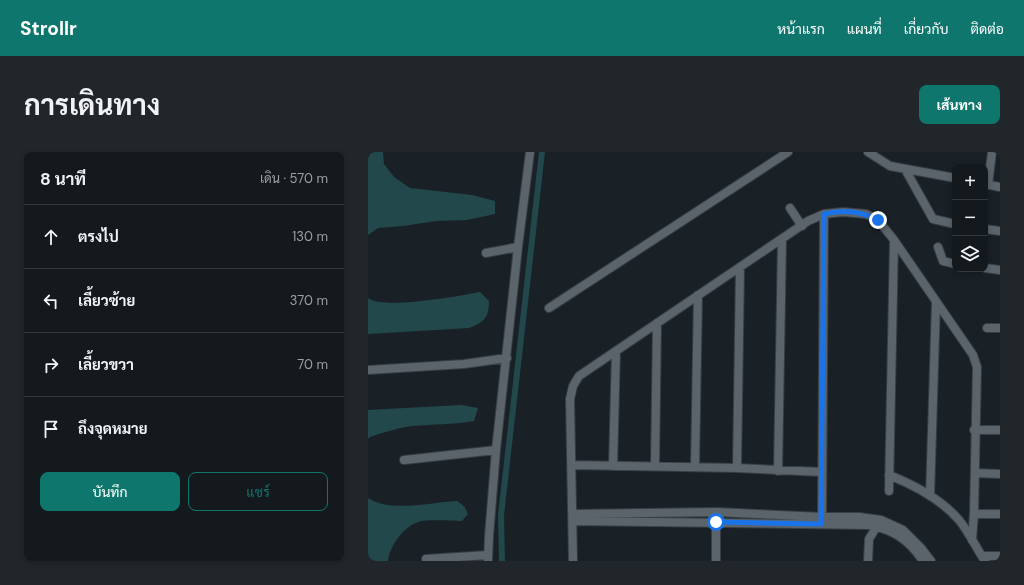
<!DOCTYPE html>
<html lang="th">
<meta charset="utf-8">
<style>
body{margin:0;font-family:"DM Sans",Sarabun,sans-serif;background:#20262a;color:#f1f3f6}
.controls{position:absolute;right:12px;top:12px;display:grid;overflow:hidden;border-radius:8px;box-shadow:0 2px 6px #0003}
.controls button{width:36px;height:36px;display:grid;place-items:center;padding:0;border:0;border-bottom:1px solid #32383b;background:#13191d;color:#f1f3f6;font:20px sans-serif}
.stop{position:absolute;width:12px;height:12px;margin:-9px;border:3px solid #1a73e8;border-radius:50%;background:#fff}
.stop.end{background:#1a73e8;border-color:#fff;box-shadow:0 1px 4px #0008}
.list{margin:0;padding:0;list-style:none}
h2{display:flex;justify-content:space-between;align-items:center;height:52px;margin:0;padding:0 16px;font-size:17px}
h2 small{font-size:13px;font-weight:400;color:#9da0a4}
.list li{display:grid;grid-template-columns:26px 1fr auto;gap:12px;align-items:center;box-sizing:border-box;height:64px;padding:0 16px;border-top:1px solid #32383b}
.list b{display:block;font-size:15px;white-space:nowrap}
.list em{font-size:13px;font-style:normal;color:#9da0a4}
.actions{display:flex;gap:8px;padding:12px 16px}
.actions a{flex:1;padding:9px 0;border:1px solid #0f766e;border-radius:8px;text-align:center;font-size:14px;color:#0f766e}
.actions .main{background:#0f766e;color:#fff}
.icon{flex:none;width:22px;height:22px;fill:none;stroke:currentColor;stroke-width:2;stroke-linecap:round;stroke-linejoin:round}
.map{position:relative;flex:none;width:632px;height:409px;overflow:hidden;border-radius:8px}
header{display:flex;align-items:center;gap:24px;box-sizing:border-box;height:56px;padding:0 20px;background:#0f766e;color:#fff}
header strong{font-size:19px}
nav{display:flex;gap:22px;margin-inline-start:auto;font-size:14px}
.intro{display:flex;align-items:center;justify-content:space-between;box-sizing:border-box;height:96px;padding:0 24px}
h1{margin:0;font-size:28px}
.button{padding:10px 18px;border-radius:8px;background:#0f766e;color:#fff;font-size:14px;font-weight:700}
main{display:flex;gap:24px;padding:0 24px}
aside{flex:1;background:#13191d;border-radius:8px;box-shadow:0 2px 6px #0003}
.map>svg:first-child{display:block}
</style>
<header>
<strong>Strollr</strong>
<nav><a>หน้าแรก</a><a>แผนที่</a><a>เกี่ยวกับ</a><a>ติดต่อ</a></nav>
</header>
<div class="intro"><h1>การเดินทาง</h1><a class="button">เส้นทาง</a></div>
<main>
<aside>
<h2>8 นาที<small>เดิน · 570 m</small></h2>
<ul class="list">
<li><svg class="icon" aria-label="ahead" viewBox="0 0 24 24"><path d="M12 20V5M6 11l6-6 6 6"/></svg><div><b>ตรงไป</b></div><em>130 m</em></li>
<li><svg class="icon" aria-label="left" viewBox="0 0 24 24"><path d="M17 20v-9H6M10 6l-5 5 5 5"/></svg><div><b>เลี้ยวซ้าย</b></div><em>370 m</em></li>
<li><svg class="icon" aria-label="right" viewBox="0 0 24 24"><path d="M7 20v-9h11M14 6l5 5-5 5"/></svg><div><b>เลี้ยวขวา</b></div><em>70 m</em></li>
<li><svg class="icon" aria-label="arrive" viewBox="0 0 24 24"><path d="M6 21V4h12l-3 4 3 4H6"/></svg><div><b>ถึงจุดหมาย</b></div></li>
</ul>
<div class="actions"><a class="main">บันทึก</a><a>แชร์</a></div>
</aside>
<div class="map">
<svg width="632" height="409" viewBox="0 0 632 409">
<rect width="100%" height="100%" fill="#192127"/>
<path fill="#22484b" d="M0 0H15L16 12 26 25 42 36 104 43 127 49V62L99 68 68 69 35 74 10 76 0 83Z
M112 140 121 149C121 166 116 170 101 176L0 182V146C16 158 91 144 112 140Z
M93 253 110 256 106 269C85 273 65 272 44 274 30 276 16 280 2 285L0 287V258Z
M0 346C22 361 64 350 89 349L96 354 100 362 94 369C82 369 60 367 50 370 34 376 22 394 20 409H0Z"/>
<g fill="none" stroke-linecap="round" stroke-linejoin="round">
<path stroke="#22484b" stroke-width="6" d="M134 409 133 363 174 0"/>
<g stroke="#383e44" stroke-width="10">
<path id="minor" d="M500 0 522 14 587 26
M537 17 565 67 587 72
M617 32 632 35
M620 33 624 0
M422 56 434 74
M617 77 632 79
M570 95 575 109 587 112
M118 101 150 95
M617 116 632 118
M181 156 420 0
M619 176H632
M0 218 96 212 139 206
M606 278H632
M36 308 128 298
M204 313 369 316 454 320
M245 314 248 199
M287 314 289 171
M327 315 330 143
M369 316 372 115
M410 319 414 88
M607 321 632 322
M521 323C546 333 573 347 591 368 601 380 608 396 617 409
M521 339 526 88
M562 344 568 150
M205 362 348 360 454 365H491L513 368 535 378 553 396 563 409
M606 362H632
M348 366V409
M205 369 502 373C526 378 541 388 555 409
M454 369 456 62
M614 404H632
M58 407 120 403
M120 409 121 384 128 298 150 95 162 0
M205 409 202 247 205 234 211 224 440 69 456 62 475 60 498 62 510 68 526 88 605 203 609 215 606 362 604 388
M500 409 501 387 509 374"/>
</g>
<use href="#minor" stroke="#5b646b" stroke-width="8"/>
</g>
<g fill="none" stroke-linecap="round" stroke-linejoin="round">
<path stroke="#1a73e8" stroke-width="5" d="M348 370 453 372 456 62C476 57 493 59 510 68"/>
</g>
</svg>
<div class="controls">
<button>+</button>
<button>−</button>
<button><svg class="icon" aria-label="layers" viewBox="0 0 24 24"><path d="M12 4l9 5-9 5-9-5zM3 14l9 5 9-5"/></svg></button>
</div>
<div class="stop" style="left:348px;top:370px"></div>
<div class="stop end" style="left:510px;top:68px"></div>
</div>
</main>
